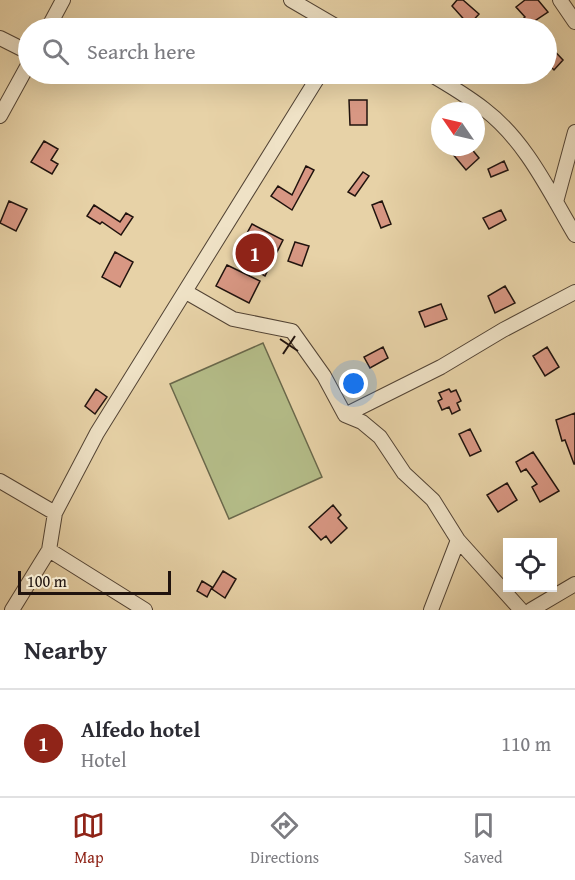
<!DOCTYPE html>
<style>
body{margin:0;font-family:"Gentium Book Plus",serif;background:#f2f2f3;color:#2b2b33}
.controls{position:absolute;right:18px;bottom:18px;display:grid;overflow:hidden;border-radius:0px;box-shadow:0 6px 24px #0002}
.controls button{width:54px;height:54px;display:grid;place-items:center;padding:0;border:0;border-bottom:2px solid #e1e1e2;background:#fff;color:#2b2b33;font:30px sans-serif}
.compass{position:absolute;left:431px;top:102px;width:54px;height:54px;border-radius:50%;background:#fff;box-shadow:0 6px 24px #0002;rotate:304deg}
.scale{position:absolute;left:18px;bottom:15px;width:153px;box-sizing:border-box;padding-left:6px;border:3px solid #20130e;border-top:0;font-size:16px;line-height:21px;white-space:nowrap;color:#20130e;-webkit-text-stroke:4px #efe2c6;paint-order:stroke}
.you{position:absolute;left:354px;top:384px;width:21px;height:21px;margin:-15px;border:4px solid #fff;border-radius:50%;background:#1a73e8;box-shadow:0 0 0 9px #1a73e833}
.badge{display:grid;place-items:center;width:39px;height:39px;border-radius:50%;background:#8f2418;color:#fff;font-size:20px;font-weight:700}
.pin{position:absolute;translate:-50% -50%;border:3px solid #fff;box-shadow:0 2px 6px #0006}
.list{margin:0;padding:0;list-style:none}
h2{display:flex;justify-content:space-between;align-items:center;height:78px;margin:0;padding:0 24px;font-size:26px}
h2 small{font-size:20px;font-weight:400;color:#7c7c81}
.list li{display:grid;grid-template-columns:39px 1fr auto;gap:18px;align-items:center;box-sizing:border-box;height:108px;padding:0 24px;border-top:2px solid #e1e1e2}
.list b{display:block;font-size:22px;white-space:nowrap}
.list p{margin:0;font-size:20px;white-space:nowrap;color:#7c7c81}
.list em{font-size:20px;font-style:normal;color:#7c7c81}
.icon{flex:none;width:33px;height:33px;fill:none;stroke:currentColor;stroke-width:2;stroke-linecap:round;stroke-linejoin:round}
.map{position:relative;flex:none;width:575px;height:610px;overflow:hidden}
.search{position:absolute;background:#fff;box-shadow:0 6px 24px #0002;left:18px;right:18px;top:18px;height:66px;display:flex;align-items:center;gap:15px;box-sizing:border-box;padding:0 21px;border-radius:33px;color:#7c7c81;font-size:22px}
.sheet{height:186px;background:#fff}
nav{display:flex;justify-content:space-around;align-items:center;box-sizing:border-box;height:84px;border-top:2px solid #e1e1e2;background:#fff;font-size:16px;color:#7c7c81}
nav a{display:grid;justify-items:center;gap:3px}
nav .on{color:#8f2418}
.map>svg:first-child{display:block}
</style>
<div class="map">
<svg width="575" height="610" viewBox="0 0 575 610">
<rect width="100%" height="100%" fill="#e7d2a7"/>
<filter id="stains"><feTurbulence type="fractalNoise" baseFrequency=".00333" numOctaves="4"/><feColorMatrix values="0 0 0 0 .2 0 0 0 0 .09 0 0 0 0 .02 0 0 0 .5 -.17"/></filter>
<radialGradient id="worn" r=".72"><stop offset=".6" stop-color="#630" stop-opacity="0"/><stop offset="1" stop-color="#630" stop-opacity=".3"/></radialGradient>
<path fill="#b4bc88" stroke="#6a684b" stroke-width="1.5" d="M263 343 322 477 229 519 170 384Z"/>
<path fill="#d89783" stroke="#20130e" stroke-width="1.5" d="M457 0H463L479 14 469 25 452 6Z
M525 0H538L548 12 524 28H513L525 17 516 7Z
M546 42 563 60 554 70 551 67 546 71Z
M349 100H367V125H350Z
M44 141 58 149 51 160 58 164 52 174 31 162Z
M456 147H470L479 158 466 170 451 152Z
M504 161 508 170 491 177 488 169Z
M306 166 314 170 292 210 271 196 278 186 292 195Z
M363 172 369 176 355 196 348 192Z
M9 201 27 209 16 231 0 223Z
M382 201 391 224 381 228 372 205Z
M94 205 120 222 126 213 133 217 121 235 102 222 100 224 87 216Z
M501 210 506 220 489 229 483 218Z
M252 224 283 240 265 276 258 272 264 260 259 258 265 247 245 237Z
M295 242 309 246 302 266 288 261Z
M115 252 133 262 120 287 102 277Z
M227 265 260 281 249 303 216 286Z
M505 286 515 303 495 313 488 296Z
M441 304 447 319 425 327 419 312Z
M383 347 388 358 370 368 364 357Z
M547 347 559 367 545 376 533 356Z
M96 389 107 397 95 414 85 406Z
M449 389 451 392 456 390 461 401 457 403 460 410 452 414 449 407 442 410 438 401 442 399 439 393Z
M575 413V464H574L565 440 562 441 556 420Z
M470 429 481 451 470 456 459 434Z
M533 452 559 491 540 502 532 487 537 484 526 469 521 472 516 462Z
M507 483 517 500 498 512 487 495Z
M333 505 341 515 338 518 347 528 331 543 326 536 321 540 309 527Z
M223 571 236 579 225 598 212 589Z
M202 581 212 587 207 597 197 591Z"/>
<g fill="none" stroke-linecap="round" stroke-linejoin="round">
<g stroke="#524334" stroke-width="16">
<path id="minor" d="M291 0 339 28
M560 0 575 22
M48 28 63 0
M0 38 28 52
M430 74C449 85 467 96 484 109 526 141 549 191 575 235
M0 116 28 65
M556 202 575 132
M186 292 233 319 292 331 324 376 345 415 441 367 503 330 575 292
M345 415 362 422 380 437 404 473 433 500 458 540 521 610
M0 481 55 513
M49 550 145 610
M12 610 49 550 55 513 97 433 320 74
M431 610 458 540
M531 610 575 584"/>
</g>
<use href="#minor" stroke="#efe2c6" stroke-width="14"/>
</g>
<path fill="none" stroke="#20130e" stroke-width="2" d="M280 339 298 351M283 354 295 336"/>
<rect width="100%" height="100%" filter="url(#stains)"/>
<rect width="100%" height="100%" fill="url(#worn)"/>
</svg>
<div class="controls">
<button><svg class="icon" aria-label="locate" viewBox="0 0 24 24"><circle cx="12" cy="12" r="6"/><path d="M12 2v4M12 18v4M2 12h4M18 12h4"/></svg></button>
</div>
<svg class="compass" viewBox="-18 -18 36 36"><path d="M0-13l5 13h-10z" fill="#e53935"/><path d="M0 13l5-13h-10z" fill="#7c7c81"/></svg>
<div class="scale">100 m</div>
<div class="you"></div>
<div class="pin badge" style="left:255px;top:253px">1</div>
<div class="search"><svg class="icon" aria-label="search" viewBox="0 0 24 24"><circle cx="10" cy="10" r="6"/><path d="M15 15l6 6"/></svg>Search here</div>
</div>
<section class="sheet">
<h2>Nearby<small></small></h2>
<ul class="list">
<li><span class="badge">1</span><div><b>Alfedo hotel</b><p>Hotel</p></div><em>110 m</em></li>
</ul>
</section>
<nav>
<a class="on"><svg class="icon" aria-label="map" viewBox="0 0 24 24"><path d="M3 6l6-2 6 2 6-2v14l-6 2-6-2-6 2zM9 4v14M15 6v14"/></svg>Map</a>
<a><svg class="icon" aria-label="directions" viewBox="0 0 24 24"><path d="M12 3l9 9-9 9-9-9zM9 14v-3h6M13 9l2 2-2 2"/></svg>Directions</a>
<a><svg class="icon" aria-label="saved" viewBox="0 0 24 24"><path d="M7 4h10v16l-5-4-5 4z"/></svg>Saved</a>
</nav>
